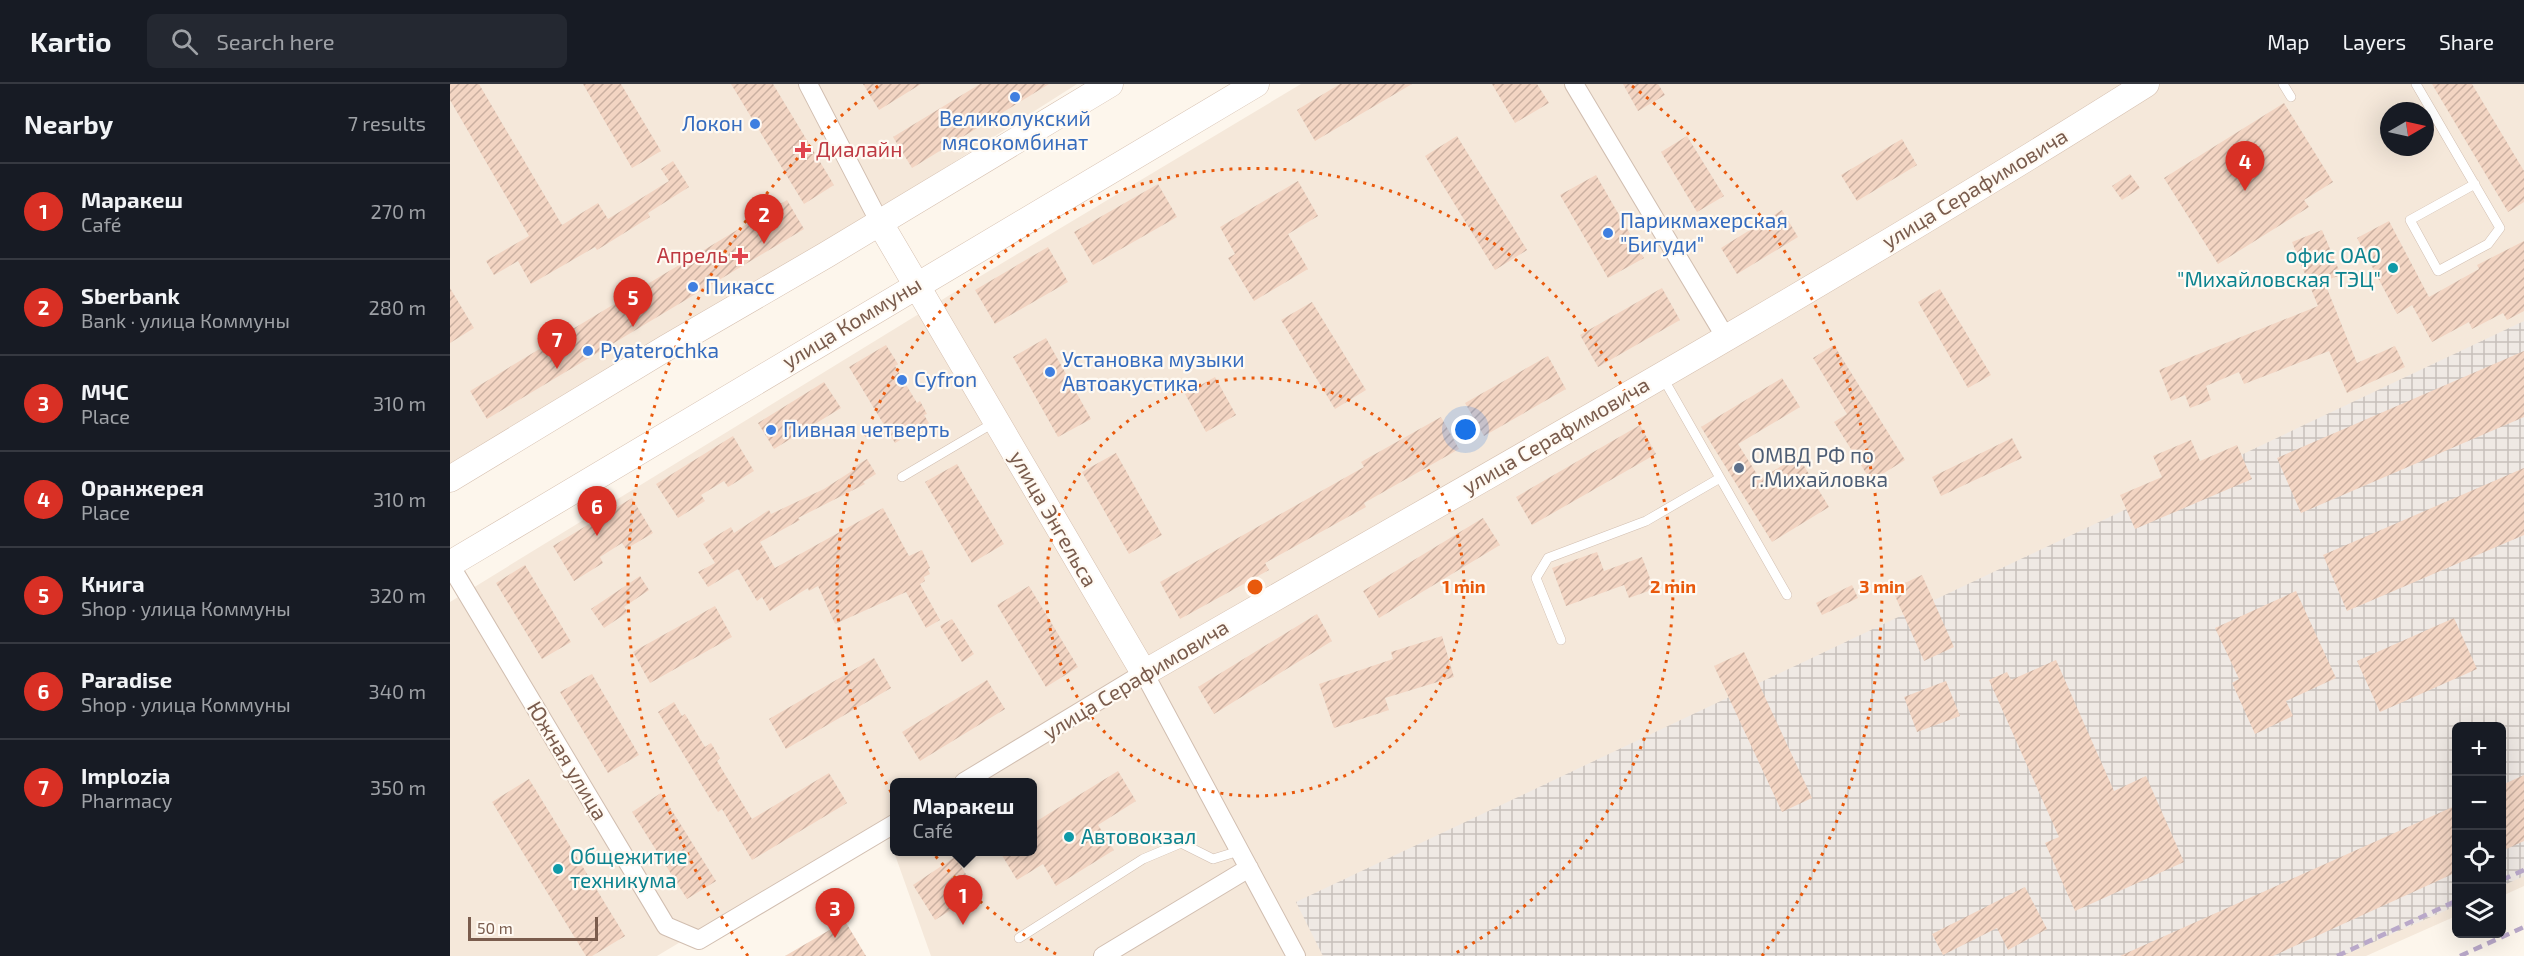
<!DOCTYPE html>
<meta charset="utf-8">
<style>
body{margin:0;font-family:"Exo 2",sans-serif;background:#242831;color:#f1f3f6}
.controls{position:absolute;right:18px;bottom:18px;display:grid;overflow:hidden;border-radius:9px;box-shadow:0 6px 24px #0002}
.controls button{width:54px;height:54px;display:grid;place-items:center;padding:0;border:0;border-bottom:2px solid #363941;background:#171b24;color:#f1f3f6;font:30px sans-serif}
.compass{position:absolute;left:1930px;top:18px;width:54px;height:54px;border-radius:50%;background:#171b24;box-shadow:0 6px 24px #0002;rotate:81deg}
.scale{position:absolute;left:18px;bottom:15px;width:130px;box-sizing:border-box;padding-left:6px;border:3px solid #7a5c4d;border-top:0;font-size:16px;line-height:21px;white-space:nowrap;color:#7a5c4d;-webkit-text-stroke:4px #fffaf3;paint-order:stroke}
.you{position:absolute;left:1016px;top:346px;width:21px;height:21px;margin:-15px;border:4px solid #fff;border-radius:50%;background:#1a73e8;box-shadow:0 0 0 9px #1a73e833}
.badge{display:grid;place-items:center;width:39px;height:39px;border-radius:50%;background:#d93025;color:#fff;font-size:20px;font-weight:700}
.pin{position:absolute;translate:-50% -50px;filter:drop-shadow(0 2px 3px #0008)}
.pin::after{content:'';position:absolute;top:32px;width:21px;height:18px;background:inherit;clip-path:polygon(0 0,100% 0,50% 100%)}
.popup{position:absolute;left:440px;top:694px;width:147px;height:78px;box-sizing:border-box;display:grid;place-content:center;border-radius:9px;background:#171b24;filter:drop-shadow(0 2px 4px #0005);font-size:20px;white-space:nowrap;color:#9ea1a6}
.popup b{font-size:22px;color:#f1f3f6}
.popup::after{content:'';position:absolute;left:50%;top:100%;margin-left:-12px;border:12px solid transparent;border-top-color:#171b24}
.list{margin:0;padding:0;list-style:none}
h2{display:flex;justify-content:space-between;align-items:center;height:78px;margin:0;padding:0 24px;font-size:26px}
h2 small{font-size:20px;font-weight:400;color:#9ea1a6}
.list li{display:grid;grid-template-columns:39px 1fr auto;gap:18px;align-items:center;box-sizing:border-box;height:96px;padding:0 24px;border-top:2px solid #363941}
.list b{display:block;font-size:22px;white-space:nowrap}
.list p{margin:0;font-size:20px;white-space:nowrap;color:#9ea1a6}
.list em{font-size:20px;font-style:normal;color:#9ea1a6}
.icon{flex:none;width:33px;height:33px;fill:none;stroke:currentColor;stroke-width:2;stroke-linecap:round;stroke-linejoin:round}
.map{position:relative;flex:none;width:2074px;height:872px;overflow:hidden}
header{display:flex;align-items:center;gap:36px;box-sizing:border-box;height:84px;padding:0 30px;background:#171b24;border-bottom:2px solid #363941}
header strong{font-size:28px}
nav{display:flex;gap:33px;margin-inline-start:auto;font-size:21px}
.search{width:420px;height:54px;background:#242831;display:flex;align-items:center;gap:15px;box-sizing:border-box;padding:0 21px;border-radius:9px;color:#9ea1a6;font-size:22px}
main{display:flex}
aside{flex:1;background:#171b24}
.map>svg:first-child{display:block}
</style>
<header>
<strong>Kartio</strong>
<div class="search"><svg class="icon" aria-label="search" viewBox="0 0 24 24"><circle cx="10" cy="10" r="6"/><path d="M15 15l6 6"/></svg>Search here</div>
<nav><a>Map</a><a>Layers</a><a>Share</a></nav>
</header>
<main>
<aside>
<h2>Nearby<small>7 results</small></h2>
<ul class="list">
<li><span class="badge">1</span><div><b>Маракеш</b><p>Café</p></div><em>270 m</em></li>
<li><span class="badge">2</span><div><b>Sberbank</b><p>Bank · улица Коммуны</p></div><em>280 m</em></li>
<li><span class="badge">3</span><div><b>МЧС</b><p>Place</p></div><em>310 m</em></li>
<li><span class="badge">4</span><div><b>Оранжерея</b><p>Place</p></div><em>310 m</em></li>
<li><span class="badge">5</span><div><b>Книга</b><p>Shop · улица Коммуны</p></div><em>320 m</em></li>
<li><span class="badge">6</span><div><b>Paradise</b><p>Shop · улица Коммуны</p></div><em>340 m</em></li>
<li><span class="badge">7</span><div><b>Implozia</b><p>Pharmacy</p></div><em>350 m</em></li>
</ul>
</aside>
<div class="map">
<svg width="2074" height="872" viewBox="0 0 2074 872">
<defs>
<pattern id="industrial-grid" width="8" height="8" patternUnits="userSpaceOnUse" patternTransform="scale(1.5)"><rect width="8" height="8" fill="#efe9e4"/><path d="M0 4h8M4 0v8" fill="none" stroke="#c7c0bb"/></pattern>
<pattern id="building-hatch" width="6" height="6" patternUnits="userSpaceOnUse" patternTransform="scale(1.5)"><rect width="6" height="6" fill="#f3d5c3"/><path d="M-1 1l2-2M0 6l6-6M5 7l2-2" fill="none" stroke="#cab0a1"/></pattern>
</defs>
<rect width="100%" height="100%" fill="#fdf6ec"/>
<path fill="#f5e8da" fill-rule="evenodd" d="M0 0H627L397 146 0 386Z
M851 0H2074V802L2052 812V642H2006V832L1916 872H481L433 737 207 872H0V518L534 190ZM1939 27H1975V63H1939ZM444 698H582V768H444Z"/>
<path fill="url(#industrial-grid)" d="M2074 237V792L2052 802V642H2006V822L1892 872H873L846 818Z"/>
<path fill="url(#building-hatch)" d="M0 0H29L112 141 148 119 158 135 219 97 211 85 223 77 239 103 198 129 200 133 147 166 145 163 81 200 68 177 44 191 36 177 79 152 0 16Z
M133 0H171L211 67 182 84Z
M281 0H323L384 101 354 120Z
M413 0H471L429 26Z
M530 0H599L462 84 443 53Z
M890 0H962L865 57 847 26Z
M1042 0H1087L1099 19 1065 39Z
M1173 0H1208L1215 11 1188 27Z
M1982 0H2022L2074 87V118L2058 128Z
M1834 19 1883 98 1854 116 1859 123 1768 180 1714 94Z
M1007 52 1077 166 1045 186 975 72Z
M1237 52 1274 112 1247 128 1211 68Z
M1452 55 1467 81 1407 117 1391 91Z
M1680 90 1690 104 1672 116 1662 102Z
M1146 91 1194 174 1158 194 1110 111Z
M848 97 868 132 838 150 858 185 804 217 778 174 785 170 770 143Z
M708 100 727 133 643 181 624 148Z
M337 116 354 145 37 335 20 307Z
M1332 126 1348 153 1287 190 1271 164Z
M1939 137 1979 213 2029 185 2027 181 2074 157V227L2057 236 2053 229 2022 245 2019 238 1982 258 1962 221 1947 230 1907 154Z
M1872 146 1891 191 1874 197 1907 279 1945 262 1955 283 1897 309 1879 267 1794 300 1789 288 1756 302 1761 316 1740 324 1735 311 1721 317 1709 286 1868 222 1842 158Z
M598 163 618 198 545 240 525 206Z
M0 204 24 244 0 259Z
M1212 204 1230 236 1148 283 1130 251Z
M1490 205 1541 291 1518 304 1468 218Z
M862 218 916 306 885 325 831 236Z
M596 254 641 335 608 353 563 273Z
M436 261 448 280 445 282 467 319 470 317 477 330 474 331 479 339 445 359 399 283Z
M1384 261 1455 376 1421 397 1384 338 1397 330 1363 274Z
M2074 267V333L1851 429 1827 374Z
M1098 272 1116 305 1034 352 1015 319Z
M765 293 786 331 756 348 735 310Z
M1332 294 1350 323 1288 360 1310 395 1348 372 1379 423 1322 458 1251 343Z
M374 298 391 324 324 365 308 339Z
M991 333 1009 365 914 419 916 423 815 479 819 486 730 535 710 498 914 383 911 378Z
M1190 341 1206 370 1082 441 1066 413Z
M283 352 304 387 278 403 274 397 251 411 255 417 228 434 206 400Z
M1562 354 1572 374 1491 412 1482 393Z
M1741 356 1750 377 1787 361 1802 395 1685 445 1670 411 1712 393 1703 372Z
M666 369 712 451 679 470 632 388Z
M417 375 426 390 413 398 415 400 348 434 350 436 310 458 325 484 433 424 459 472 472 466 480 484 478 485 480 490 474 493 475 497 470 500 490 536 476 544 456 508 385 540 368 502 359 507 358 504 320 527 312 513 307 517 288 485 258 503 248 488 265 479 253 460 281 443 284 449 319 426 321 430 374 405 405 385 404 383Z
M507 380 554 460 522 479 475 398Z
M2074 384V451L1897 527 1873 471Z
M182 414 203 449 176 465 172 459 150 473 153 479 124 497 103 462Z
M1033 434 1050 461 929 534 913 507Z
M1147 468 1154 487 1192 473 1204 505 1179 514 1174 501 1116 522 1102 484Z
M75 481 121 558 92 575 46 499Z
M1472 491 1504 563 1474 577 1442 505Z
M190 492 199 506 174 523 178 528 154 544 141 525Z
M1402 501 1408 514 1372 531 1366 519Z
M579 502 628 583 596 603 547 521Z
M1846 507 1886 594 1836 617 1843 632 1805 650 1782 599 1789 595 1765 544Z
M265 522 282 553 200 599 183 568Z
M867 530 882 557 764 630 748 603Z
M2004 534 2027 585 1930 628 1907 577Z
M502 535 524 570 512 578 490 542Z
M992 552 1004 593 935 614 939 626 884 644 869 600 943 575 941 568Z
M1294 568 1362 714 1332 728 1264 582Z
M424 574 441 604 336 665 319 635Z
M1606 576 1664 707 1696 692 1734 778 1625 827 1595 759 1609 753 1539 596 1557 588 1561 596Z
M142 590 189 671 158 689 110 608Z
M537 596 555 625 470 677 452 648Z
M1496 597 1510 632 1467 648 1454 613Z
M224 618 232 632 235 630 255 663 261 659 270 674 267 677 302 735 379 689 397 719 302 776 272 725 268 728 208 628Z
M668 687 686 717 648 741 664 766 606 802 593 780 567 796 550 768H582V740Z
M2074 691V757L2052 767V701Z
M79 695 175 852 142 872H136L42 718Z
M211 709 266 797 237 815 182 728Z
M2007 721V788L1823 872H1670Z
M505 773 528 809 485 836 463 801Z
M1575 803 1597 845 1558 866 1547 844 1493 871 1482 850Z
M395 837 416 872H335Z"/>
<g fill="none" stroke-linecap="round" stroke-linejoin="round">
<g stroke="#d1beb0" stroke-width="10">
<path id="lane" d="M1833 0 1841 13
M1966 0 2050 144 2038 160 1988 187 1960 136 2025 100
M1213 294 1337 511
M452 393 545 338
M1111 556 1086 494 1098 474 1196 437 1270 394
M569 854 693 775 731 759 763 775 789 767"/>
</g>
<g stroke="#d1beb0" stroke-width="20">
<path id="street" d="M358 0 430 139
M1124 0 1276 254
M0 481 216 842 249 856
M514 698 694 589 846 872
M249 856 444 740
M653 872 799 784"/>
</g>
<g stroke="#d6c0b0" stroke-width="27">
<path id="secondary" d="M430 139 694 589C1029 396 1368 207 1696 0
M0 395 216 264 376 171 660 0
M0 480 806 0"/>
</g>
<use href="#lane" stroke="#fff" stroke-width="9"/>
<use href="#street" stroke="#fff" stroke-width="18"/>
<use href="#secondary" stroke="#fff" stroke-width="26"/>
<path stroke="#b9a8c9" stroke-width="4.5" stroke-dasharray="9 6" stroke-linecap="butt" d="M2052 796 2074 786
M1887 872 2006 817
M2010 872 2074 843"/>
</g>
<g fill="none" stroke="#e8590c" stroke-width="3" stroke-dasharray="3 6">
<circle cx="805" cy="503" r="209"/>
<path d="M606 870A418 418 0 1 1 1004 870"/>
<path d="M298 872A627 627 0 0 1 428 2M1182 2A627 627 0 0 1 1312 872"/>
</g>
<g fill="#3f7fe0" stroke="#fffaf3" stroke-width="2">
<circle cx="565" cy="13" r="6"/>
<circle cx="305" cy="40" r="6"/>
<circle cx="1158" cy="149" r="6"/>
<circle cx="243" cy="203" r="6"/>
<circle cx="138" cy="267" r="6"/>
<circle cx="600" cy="288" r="6"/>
<circle cx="452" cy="296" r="6"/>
<circle cx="321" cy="346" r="6"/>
</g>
<g fill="#e0444e" stroke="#fffaf3" stroke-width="2">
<path d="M350 57h6v6h6v6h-6v6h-6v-6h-6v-6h6z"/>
<path d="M287 163h6v6h6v6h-6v6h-6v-6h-6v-6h6z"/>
</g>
<g fill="#0f9aa8" stroke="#fffaf3" stroke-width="2">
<circle cx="1943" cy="184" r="6"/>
<circle cx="619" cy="753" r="6"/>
<circle cx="108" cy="785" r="6"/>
</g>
<circle fill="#5c6f8a" stroke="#fffaf3" stroke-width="2" cx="1289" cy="384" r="6"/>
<g text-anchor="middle" stroke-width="4.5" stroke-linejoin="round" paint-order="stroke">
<g font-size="21" fill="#366cbe" stroke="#fffaf3" text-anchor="start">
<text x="565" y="42" text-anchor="middle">Великолукский<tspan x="565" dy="24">мясокомбинат</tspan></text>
<text x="293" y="47" text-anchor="end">Локон</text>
<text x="1170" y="144">Парикмахерская<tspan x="1170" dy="24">"Бигуди"</tspan></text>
<text x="255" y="210">Пикасс</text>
<text x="150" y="274">Pyaterochka</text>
<text x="612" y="283">Установка музыки<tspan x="612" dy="24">Автоакустика</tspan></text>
<text x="464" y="303">Cyfron</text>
<text x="333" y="353">Пивная четверть</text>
</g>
<g font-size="21" fill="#be3a42" stroke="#fffaf3" text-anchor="start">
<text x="366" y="73">Диалайн</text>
<text x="278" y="179" text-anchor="end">Апрель</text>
</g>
<g font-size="21" fill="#7a5c4d" stroke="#fffaf3">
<text transform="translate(1525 105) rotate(-31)" y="7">улица Серафимовича</text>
<text transform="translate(402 239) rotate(-31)" y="7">улица Коммуны</text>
<text transform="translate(1106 352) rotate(-30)" y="7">улица Серафимовича</text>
<text transform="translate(603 435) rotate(60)" y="7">улица Энгельса</text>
<text transform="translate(686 596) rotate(-31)" y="7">улица Серафимовича</text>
<text transform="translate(117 677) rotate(59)" y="7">Южная улица</text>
</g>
<g font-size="21" fill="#0d838f" stroke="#fffaf3" text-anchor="start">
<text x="1931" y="179" text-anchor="end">офис ОАО<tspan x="1931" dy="24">"Михайловская ТЭЦ"</tspan></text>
<text x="631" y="760">Автовокзал</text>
<text x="120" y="780">Общежитие<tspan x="120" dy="24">техникума</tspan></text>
</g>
<g font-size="21" fill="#4e5e75" stroke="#fffaf3" text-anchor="start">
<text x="1301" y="379">ОМВД РФ по<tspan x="1301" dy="24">г.Михайловка</tspan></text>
</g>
</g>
<circle cx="805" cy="503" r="9" fill="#e8590c" stroke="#fffaf3" stroke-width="3"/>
<g font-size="18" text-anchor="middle" font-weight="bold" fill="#e8590c" stroke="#fffaf3" stroke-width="4.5" stroke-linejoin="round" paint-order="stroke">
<text x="1014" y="509">1 min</text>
<text x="1223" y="509">2 min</text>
<text x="1432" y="509">3 min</text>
</g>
</svg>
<div class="controls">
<button>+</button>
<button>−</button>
<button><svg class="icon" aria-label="locate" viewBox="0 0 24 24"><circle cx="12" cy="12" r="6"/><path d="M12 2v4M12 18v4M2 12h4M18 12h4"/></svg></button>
<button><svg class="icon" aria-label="layers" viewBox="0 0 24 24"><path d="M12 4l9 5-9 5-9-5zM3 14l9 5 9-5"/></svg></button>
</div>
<svg class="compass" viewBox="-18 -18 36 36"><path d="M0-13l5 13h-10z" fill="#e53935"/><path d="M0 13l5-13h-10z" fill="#9ea1a6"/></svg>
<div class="scale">50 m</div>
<div class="you"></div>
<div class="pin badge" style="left:513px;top:841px">1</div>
<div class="popup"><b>Маракеш</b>Café</div>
<div class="pin badge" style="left:314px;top:160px">2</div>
<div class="pin badge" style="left:385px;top:854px">3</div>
<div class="pin badge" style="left:1795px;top:107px">4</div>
<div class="pin badge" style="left:183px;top:243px">5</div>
<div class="pin badge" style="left:147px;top:452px">6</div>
<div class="pin badge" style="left:107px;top:285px">7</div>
</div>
</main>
